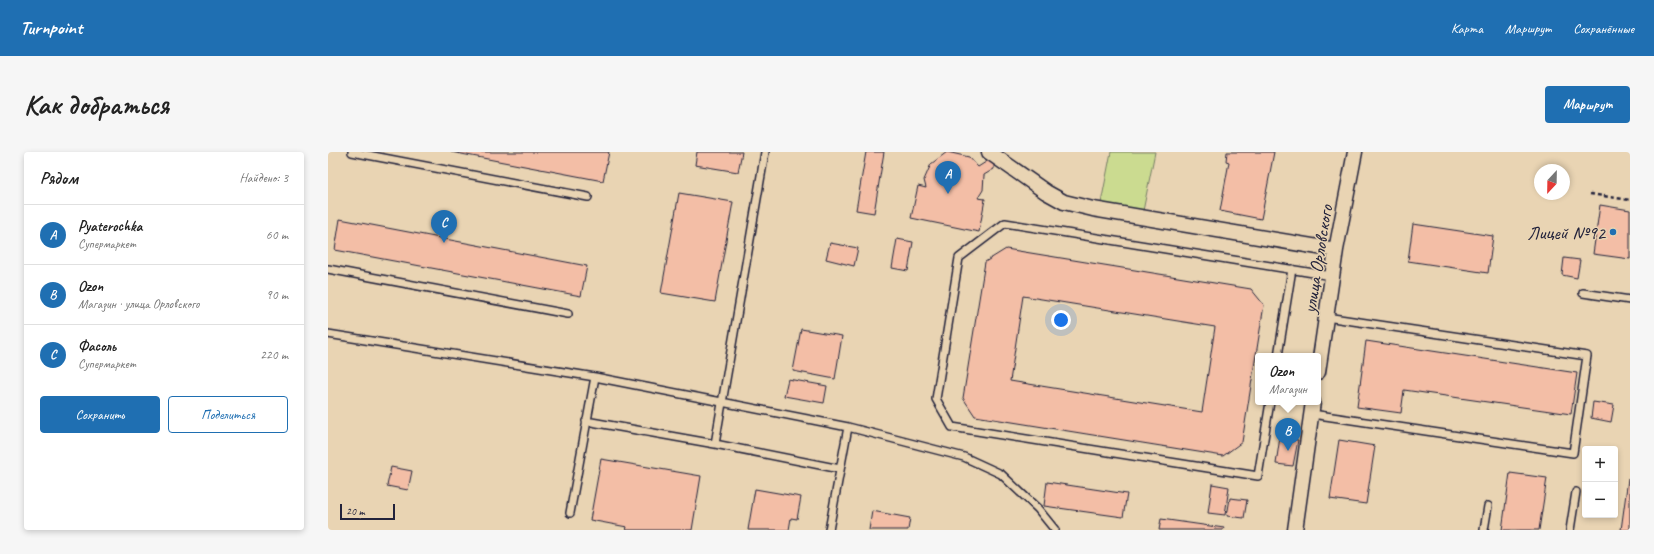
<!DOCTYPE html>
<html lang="ru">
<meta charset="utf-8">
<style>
body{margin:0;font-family:Caveat,sans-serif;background:#f6f6f6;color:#222}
.controls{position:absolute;right:12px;bottom:12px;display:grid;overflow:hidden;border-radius:4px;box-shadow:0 2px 6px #0003}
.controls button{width:36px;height:36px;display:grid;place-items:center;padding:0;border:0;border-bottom:1px solid #e0e0e0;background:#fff;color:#222;font:20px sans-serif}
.compass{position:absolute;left:1206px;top:12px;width:36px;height:36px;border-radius:50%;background:#fff;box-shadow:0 2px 6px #0003;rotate:202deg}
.scale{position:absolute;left:12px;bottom:10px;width:55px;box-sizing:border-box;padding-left:4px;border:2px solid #22223b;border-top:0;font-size:11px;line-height:14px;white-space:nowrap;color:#22223b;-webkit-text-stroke:3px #e9d4b3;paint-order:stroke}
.you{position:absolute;left:733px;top:168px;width:14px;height:14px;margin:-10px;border:3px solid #fff;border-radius:50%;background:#1a73e8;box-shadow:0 0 0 6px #1a73e833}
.badge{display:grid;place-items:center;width:26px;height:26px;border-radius:50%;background:#1f6fb2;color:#fff;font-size:13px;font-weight:700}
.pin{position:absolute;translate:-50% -33px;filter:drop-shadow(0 1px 2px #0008)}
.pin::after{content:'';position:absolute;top:21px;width:14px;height:12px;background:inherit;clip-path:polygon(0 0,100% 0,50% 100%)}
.popup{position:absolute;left:927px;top:201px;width:66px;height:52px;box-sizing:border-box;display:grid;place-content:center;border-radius:4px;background:#fff;filter:drop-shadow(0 1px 3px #0005);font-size:13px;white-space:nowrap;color:#767676}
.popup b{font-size:15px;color:#222}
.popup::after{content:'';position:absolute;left:50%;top:100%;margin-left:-8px;border:8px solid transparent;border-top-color:#fff}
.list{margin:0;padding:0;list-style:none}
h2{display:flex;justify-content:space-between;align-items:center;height:52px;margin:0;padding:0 16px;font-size:17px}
h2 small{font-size:13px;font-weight:400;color:#767676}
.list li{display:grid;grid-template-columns:26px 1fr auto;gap:12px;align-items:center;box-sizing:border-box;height:60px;padding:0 16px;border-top:1px solid #e0e0e0}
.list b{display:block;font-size:15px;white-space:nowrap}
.list p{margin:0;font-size:13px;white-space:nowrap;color:#767676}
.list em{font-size:13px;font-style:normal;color:#767676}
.actions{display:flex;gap:8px;padding:12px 16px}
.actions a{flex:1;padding:9px 0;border:1px solid #1f6fb2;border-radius:4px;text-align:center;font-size:14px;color:#1f6fb2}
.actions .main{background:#1f6fb2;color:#fff}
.map{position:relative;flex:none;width:1302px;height:378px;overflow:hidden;border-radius:4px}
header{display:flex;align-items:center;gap:24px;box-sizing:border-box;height:56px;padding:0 20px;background:#1f6fb2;color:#fff}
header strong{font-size:19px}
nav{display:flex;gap:22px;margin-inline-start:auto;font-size:14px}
.intro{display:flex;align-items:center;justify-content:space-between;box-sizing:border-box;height:96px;padding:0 24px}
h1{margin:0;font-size:28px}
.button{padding:10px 18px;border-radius:4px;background:#1f6fb2;color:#fff;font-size:14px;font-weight:700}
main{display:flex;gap:24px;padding:0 24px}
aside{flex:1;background:#fff;border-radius:4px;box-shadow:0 2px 6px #0003}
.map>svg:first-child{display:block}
</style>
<header>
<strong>Turnpoint</strong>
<nav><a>Карта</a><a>Маршрут</a><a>Сохранённые</a></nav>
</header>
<div class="intro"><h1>Как добраться</h1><a class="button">Маршрут</a></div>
<main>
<aside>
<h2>Рядом<small>Найдено: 3</small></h2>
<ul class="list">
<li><span class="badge">A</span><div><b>Pyaterochka</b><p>Супермаркет</p></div><em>60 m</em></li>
<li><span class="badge">B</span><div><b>Ozon</b><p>Магазин · улица Орловского</p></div><em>90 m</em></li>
<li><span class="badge">C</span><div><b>Фасоль</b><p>Супермаркет</p></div><em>220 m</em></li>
</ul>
<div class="actions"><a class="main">Сохранить</a><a>Поделиться</a></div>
</aside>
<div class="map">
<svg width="1302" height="378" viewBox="0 0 1302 378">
<rect width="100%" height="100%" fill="#e9d4b3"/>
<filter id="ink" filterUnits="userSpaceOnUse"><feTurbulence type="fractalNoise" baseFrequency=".025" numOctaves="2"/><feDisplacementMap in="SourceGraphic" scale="8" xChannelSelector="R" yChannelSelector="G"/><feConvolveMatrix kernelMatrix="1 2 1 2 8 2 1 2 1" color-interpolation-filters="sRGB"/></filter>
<g filter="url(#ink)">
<path fill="#cbdb90" stroke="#767e66" d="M783 0H827L815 59 773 51Z"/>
<path fill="#f3bea6" stroke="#22223b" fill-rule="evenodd" d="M123 0H281L275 29Z
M369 0H414L410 20 367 13Z
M538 0H556L546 61 528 58Z
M619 0 641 5 650 15 661 8 666 12V17L656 23 655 38 650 46 657 47 651 80 583 66 590 34 598 36 596 28 603 12Z
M899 0H946L933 67 892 59 901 10 898 9Z
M351 41 405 50 387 150 333 141Z
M1272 53 1302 58V107L1265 102Z
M12 67 259 114 253 144 7 98Z
M1085 72 1165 84 1160 121 1080 109Z
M569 87 585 90 580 119 564 116Z
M502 91 530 96 526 114 498 107Z
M678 97 923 137 936 153 914 290 895 304 647 264 635 246 657 110ZM695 144 887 175 874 260 682 229Z
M1236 106 1252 108 1249 126 1234 123Z
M473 177 514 184 507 227 465 219Z
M1038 189 1249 221 1243 262 1076 238 1073 261 1029 255Z
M460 227 499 234 496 251 456 244Z
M1265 250 1286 253 1283 270 1263 266Z
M952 285 970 288 965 314 948 312Z
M1011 288 1047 294 1038 352 1002 347Z
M273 307 373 324 364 378H298L299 375 262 368Z
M63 315 84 319 80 338 59 334Z
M1182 321 1219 326 1211 378H1174Z
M1300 327 1302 328V378H1293Z
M719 330 799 342 795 365 716 354Z
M884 332 901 335 897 363 880 361Z
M427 337 473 345 469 367 463 366 461 378H420Z
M902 346 919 348 916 366 899 364Z
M544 359 582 366 580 378H541Z
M833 367 896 376 895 378H831Z"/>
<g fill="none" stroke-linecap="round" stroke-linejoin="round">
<g stroke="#22223b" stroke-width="10">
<path id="lane" d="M24 0 260 45
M0 117 240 162
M1255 141 1302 148
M0 182 267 225 520 275 636 305 673 322 710 357 727 378
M950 204 964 117
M942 250 930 324 624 275 608 247 631 106 677 71 1004 124
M984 262 1245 301 1259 204 998 165
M258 269 387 292 512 317
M387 292 437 0
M242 361 267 225
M501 378 520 275
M1156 378 1160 354
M1242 378 1248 340"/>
</g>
<g stroke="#22223b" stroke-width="17">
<path id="street" d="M661 0 718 40 736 50 765 57 1008 98
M990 220 1008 98 1027 0
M967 378 985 250"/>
</g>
<path stroke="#22223b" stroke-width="2.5" stroke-dasharray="4 3" stroke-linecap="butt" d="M1262 42 1302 48"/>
<use href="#lane" stroke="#e9d4b3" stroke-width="7"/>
<use href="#street" stroke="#e9d4b3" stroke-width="14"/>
</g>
</g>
<circle fill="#1f6fb2" stroke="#e9d4b3" stroke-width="1.5" cx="1285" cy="80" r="4"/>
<g text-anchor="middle" stroke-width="3" stroke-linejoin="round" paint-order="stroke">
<g font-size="19" fill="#22223b" stroke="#e9d4b3" text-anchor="end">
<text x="1277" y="87">Лицей №92</text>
</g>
<g font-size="19" fill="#22223b" stroke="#e9d4b3">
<text transform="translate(989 107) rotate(-81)" y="7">улица Орловского</text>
</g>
</g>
</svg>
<div class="controls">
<button>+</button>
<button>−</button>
</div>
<svg class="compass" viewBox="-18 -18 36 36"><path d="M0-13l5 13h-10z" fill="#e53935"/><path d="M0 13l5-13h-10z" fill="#767676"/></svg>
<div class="scale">20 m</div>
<div class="you"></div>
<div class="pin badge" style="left:620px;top:42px">A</div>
<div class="pin badge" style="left:960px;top:299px">B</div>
<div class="popup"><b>Ozon</b>Магазин</div>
<div class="pin badge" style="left:116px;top:91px">C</div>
</div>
</main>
